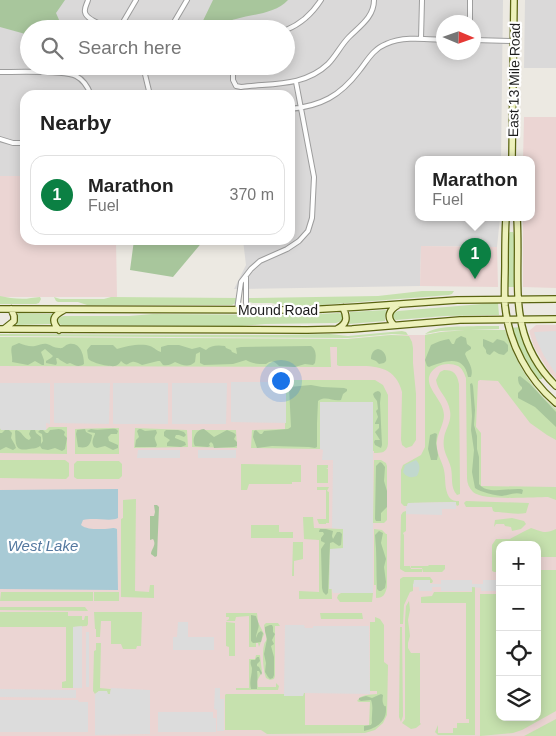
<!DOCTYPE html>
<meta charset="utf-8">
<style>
body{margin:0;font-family:Helvetica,sans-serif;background:#f2f2f2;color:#222}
.controls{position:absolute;right:15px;bottom:15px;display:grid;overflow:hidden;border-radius:10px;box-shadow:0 2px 12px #0003}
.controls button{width:45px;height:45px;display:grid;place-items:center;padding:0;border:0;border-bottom:1px solid #e0e0e0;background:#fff;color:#222;font:25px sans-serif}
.compass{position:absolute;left:436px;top:15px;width:45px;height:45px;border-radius:50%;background:#fff;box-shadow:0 2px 12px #0003;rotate:92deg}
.you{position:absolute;left:280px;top:380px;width:18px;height:18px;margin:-12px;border:4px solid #fff;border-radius:50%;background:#1a73e8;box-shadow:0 0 0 8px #1a73e833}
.badge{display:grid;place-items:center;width:32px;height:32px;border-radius:50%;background:#0b8043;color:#fff;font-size:16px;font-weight:700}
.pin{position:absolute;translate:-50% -41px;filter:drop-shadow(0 1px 2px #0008)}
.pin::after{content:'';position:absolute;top:26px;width:18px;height:15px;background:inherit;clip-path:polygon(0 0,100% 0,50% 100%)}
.popup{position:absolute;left:415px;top:156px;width:120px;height:65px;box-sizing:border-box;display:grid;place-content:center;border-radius:10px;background:#fff;filter:drop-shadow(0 1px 4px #0005);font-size:16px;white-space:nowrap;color:#767676}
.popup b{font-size:19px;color:#222}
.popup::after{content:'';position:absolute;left:50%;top:100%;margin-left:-10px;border:10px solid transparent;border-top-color:#fff}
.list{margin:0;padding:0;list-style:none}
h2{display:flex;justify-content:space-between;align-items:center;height:65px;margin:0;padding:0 20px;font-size:21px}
h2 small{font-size:16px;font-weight:400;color:#767676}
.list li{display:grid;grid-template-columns:32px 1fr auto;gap:15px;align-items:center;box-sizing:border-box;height:80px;margin:0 10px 10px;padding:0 10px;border:1px solid #e0e0e0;border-radius:15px}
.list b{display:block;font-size:19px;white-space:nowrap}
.list p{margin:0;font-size:16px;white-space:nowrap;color:#767676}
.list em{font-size:16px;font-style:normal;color:#767676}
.icon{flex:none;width:28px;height:28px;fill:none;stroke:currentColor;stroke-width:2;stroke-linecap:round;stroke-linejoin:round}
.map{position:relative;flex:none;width:556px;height:736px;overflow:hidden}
.search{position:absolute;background:#fff;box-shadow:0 2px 12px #0003;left:20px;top:20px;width:275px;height:55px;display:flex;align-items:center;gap:12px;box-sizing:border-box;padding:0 18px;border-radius:28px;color:#767676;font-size:19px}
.panel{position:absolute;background:#fff;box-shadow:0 2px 12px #0003;left:20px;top:90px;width:275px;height:155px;border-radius:15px}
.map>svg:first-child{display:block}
</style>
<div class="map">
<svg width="556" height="736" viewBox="0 0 556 736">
<rect width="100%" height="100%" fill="#ece9e2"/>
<path fill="#dad9d9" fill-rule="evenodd" d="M0 0H503L501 160H419V218H500L497 247 421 246 420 286 234 289 246 265 243 240H290V95H25V176H0ZM444 22H474V52H444ZM29 29H286V66H29Z
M525 0H556V68H524Z"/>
<path fill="#ebd5d3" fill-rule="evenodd" d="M524 117H556V288L523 287V218H531V160H523Z
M0 176H25V240H116L117 297H0Z
M421 246 497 247 498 287 420 286Z
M536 325H556V379L548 370 534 347 529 331Z
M468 330H505L516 359 527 378 539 394 556 409V736H0V337L348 339 391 335H425L441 332ZM500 545H537V717H500Z"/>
<path fill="#c6e1ae" d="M510 232H513L514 235 515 287H507L508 234Z
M422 291H454L452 294 449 295 322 305 289 306 271 303H253L249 302 248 298 378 296Z
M0 296C9 298 22 300 31 298 34 298 37 297 40 297L41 299 39 303 36 304H0Z
M54 297 60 299H104L111 297 237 298 236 303 232 305H87L78 302H58L56 301Z
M494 303H498L499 315 444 316 396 320 392 317V314L398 311Z
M386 310 385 321 349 324 350 312Z
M18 313 53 314 51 324 16 325Z
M338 313 342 314 343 318 342 321 336 323 265 324 241 326 62 325 58 324 57 321 60 317 64 316H129L153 314 299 315Z
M477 326H499V329L441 331 425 334C436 325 463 327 477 326Z
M520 327 526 345 543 375 542 379H538C527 363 517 346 511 328Z
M468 330H505C515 361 530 388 556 409V440L547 435 530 423 498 381 480 380 478 381 476 427 481 433V486L556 487V500L548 497C534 497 482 501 473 492 469 488 467 483 467 478L466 378C464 373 462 368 458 366 448 361 432 365 429 377 427 390 444 401 444 415 444 424 438 432 437 441 435 452 442 460 444 470 446 479 444 488 449 497 452 501 455 501 459 501V505L457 506 455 502 408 503 407 506H404L401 503V470L403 465 421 455 425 447V335L441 332Z
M402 331 406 332 408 335 392 334 348 338 0 336V334L281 335 330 334 348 336Z
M391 335 409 336 412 342 413 348V363L416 394V440L412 446 406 448 402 445 401 440 402 392C394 360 365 367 339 366L337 365V347H330L331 367 0 366V337L348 339Z
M444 370C454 370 457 374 459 384L460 491V494L457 495C450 487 453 478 451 468 448 456 442 452 444 438 445 429 452 422 450 411 448 397 438 392 436 380L440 372Z
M284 380H375L383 385 388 395V444C387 453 381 453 374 453V451H373V402H320V449L251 448 252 430 285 429 286 383 282 382Z
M49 427H67V454L0 453V428L2 430H46Z
M107 428H119V454H75V429Z
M135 428 187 430 188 447 134 448Z
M192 430H236L237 448 192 447Z
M0 460H65L69 463V476L66 479 0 478Z
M374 460H381L386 463 387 466V520L384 523H373Z
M77 461H119L122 464V476L119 479H77L74 477V464Z
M241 464 301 465V482H292V484H249L247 490H241Z
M317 465H328V468H326L328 469V483H317Z
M317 487H329L327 491 329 492V523H326V524H319L317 519H326V490H317Z
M136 499 135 591 149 592 150 585H154V598L121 597V519L123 518V500Z
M466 501 529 503 526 513C516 515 505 512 495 512L493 511 492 507H466L464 503Z
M406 511V531L403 533 404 535V566H410L411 569H422V572H405L400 569 401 515 403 512Z
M303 517H313L314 528 343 529V549H330L332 599H299V591L319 592V540L304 539Z
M512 518 524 521 526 524 521 529 512 531 511 527 505 526 504 524H496L494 527 495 520Z
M251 525H279V532H293V538H251Z
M531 528C542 532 546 534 556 529V557H537V545H500V557H497L496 559 497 568 500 569V572H494L492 571V545L496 539H510C513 537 527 530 531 528Z
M374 529 382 530 386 534H387V587C385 594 384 598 376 598V585H374Z
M293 542H303V559L294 561V576H292Z
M429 565H445V569L442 572H423L422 568H411V566H428Z
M537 570H556V711L522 730 513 733 480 736V594H500V717H537Z
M403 577H430L433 581 432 583H430V580L413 584V591L410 592 404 605 403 624H400V579Z
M472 587H475V735H438L435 732 438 725V733H453V728H457V723H469V719H466V603H421V597L432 596 434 592H472Z
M1 592H93V601H0Z
M94 592H119V601H94Z
M341 593H373L372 602H340L337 598 338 595Z
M409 601 410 610 408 620 410 636 408 643V648L411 653H420V723L421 724 416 728 411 729 402 723 405 719V620L406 606Z
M0 607H85L88 611 0 610Z
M0 612H68V616H82V620H84L85 616H88V624L87 626 73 627V688H62V682L66 681V627H0Z
M94 612H142L141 646H137L136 649H123L121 644H111V621H101L100 637H96V629H95Z
M226 613H257L258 622 264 634 259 647 258 643H256V647H249V616L236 617 235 621H226L229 619V617H226Z
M320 613H362L363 619H321Z
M375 617 380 619 384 625V662L388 665 387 715 383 723 375 730 365 733 267 734 261 730H225V695L226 694H284L285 696H303V693H305V725H369L370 702H359L357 701C361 694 370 695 377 694V691H370V622H375Z
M226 622 235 623V656H229V647L226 646Z
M266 623H278L280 626H275V676L274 679 270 680 266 678C263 670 262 653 264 645 265 640 267 643 266 637 266 633 264 629 264 625Z
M400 627H402L403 716 401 722 399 717Z
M96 643H101L100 688 110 689H111L110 694H107V691H99L95 694 93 691 94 651 96 650Z
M256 655H260L262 672 257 681 258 687H276V683L279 686 278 690H236V688H249V659H255Z
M556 719V736H524L526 735Z"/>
<path fill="#a8c69c" d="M0 0H65L56 13 63 29H29V35L0 27Z
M213 0H288C275 14 253 14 236 19 230 20 223 24 217 26L216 29H199Z
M134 240H204L173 277 130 270Z
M461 336 466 338 467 344 471 347V349L466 352 465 354C468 362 474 368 471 377H468C464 354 445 361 429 367L427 366 425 360 431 345C437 342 442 340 449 339L452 344H454L456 339Z
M483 339 486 340 493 343 497 339 504 341 508 345V351L504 355 499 354 494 351 490 355 487 354 486 352V350L483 346Z
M19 343C24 345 30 347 35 346 40 345 43 343 47 344 51 345 54 348 59 348 64 349 64 345 69 344 81 342 84 356 84 364 78 368 75 365 70 363L67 364 60 360 58 358H56L57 363 56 365 46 363V361L51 358 53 356 45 349 41 352 44 360V365H42L35 361 28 365 12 362C13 357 10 351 12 346Z
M91 345H113L117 349C126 346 142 343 150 346 155 348 157 351 161 352V347L168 345H179L192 349 200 347 206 350C211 345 218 345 225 346L226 348 231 350 232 352 237 354 236 348 241 347 311 346C317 350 316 357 315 363L313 365 305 364 295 367 279 366C275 362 272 359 266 364 259 364 252 364 246 360L233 364 204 365 200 363V352L196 354 195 362C189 368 182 365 175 362 171 364 169 366 163 365L160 361H158L142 365C139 364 136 361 132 362 126 364 128 367 121 361 119 364 118 365 115 366 110 367 90 363 88 358 88 357 87 350 87 350Z
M378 349C384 350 387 356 386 361L384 363 379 364 376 361 371 359C371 354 373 350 378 349Z
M520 376 530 384 556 412V427L535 407 518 398V393L522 389V387C519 385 518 382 518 377Z
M472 383 473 386 475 410 474 425 477 436V449L479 457V484C487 495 508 488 521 489L523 490 522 494C514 492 510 495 502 496 497 496 480 492 475 488L472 472 474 450 471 430 472 416 470 384Z
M311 385 322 387 344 388 347 389V391L343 394 341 400C333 402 326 395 318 401L317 423V447L315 448 309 447 272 446 257 448 253 437 254 431 256 430 260 434H262L264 431 288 429 291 427 289 387Z
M378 391 380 392 381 394 380 403 382 445 381 448 375 445 374 442 375 440H380L375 432 379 428V424H375V423L378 417 376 411 378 409 377 401 374 397 373 394 375 392Z
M31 429 35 430 36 433 41 437V444L43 441 42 434 38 432 40 430H43L46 433H48L50 430C56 430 60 427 65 432L64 435 67 438 65 449 62 451 55 448 48 450 42 449 40 446C36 449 34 448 29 449 14 452 16 443 15 431L16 430C22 431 23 438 29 440L31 438 29 434Z
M85 429 86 432 92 435C91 445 88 449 78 447L76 434 77 430Z
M91 429C99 431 108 428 116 429L118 431 117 434H111L108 437 109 441 118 445V448L113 450 105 446 97 448 94 447C91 442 93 439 95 434V433L89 432 87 431Z
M139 429H141L145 431 156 430 157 433C153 439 155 438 157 445L156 447H135L136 440 139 437 137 431Z
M204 429 214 437 227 430 234 433 236 435 234 439 237 442V446L234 447 214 448 213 444 211 442 209 444 210 446 208 447 195 446C191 440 196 429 204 429Z
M5 430H9L12 433 11 438 15 445 16 448 13 450 6 447 0 450V433H2Z
M166 430H178L184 432 186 435 184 437 179 435H176L175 437V438L185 442 186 445 181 447 167 446V443L170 440 164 436V432Z
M435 433 437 434 436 443 438 455 437 460H439H431L428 449 430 435Z
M380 462 382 463 385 467 384 481 387 491V507L381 513V521H376L375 519 376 466Z
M154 505H157L159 507 157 556 155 557 151 554C151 549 157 545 153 539L150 540V516H154L155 512Z
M320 529H326L333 531 332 536 333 539 337 532H340L342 534 341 545 339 546 333 542 330 543 328 593 326 595 323 592 322 588 321 549 325 543 321 541V538L324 534 323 532H319V531Z
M379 531 383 533 381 543 386 559 384 567 386 582 385 588 381 591H379L377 589C376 571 377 553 375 535Z
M251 615 256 616C257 620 260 624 258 629 257 633 256 634 256 638L258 633 261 631 263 633 261 642 253 643 251 641Z
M270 625H272L273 627V632L275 634 272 640 274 644 271 646 274 657V675L273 678 270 679 268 677 265 672 266 663 264 654 267 639 265 631V627Z
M257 657H259L260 661 257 664V666L259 667 262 673 261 675 259 671H257C258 677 257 682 257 689H251C249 680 252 676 252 668 251 665 250 663 251 660H255Z
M381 694 383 695C383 696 382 701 383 703 385 710 386 702 386 710 386 723 374 729 364 731V726L371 725 372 723C371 715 374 708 371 700L361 701 359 700V698L366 696 372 698Z"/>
<path fill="#c1d8ce" d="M416 460C421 465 420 470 417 476 412 478 407 478 403 472L405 465Z"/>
<path fill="#dcdcdc" d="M556 331V374L544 356 537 341 534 332Z
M231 382H286V423L231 422Z
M0 383H50V424L46 423V430H1L0 428Z
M54 383H110L109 424 54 423Z
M113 383H168V424H113Z
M172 383H227L226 424H172Z
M320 402H373V593H333L332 589H329L330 549 343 548V529L332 528 333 460H322L323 450 320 449Z
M138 450H180V458H137Z
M198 450H236V458H198Z
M456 502V509H442V515L406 514V506H407L408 503Z
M414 580H430V584H441V580H472V584H483V580H500V591H481V588L472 587V591H441V587H432V591H419V587H413Z
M178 622H188V637H214V650H173V637H177Z
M285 625H304L305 628H313V626H369L370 694 304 693 303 696H284Z
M82 626V688H73V627Z
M86 632H89V687H86Z
M111 688 150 690V734L95 735V694L99 691H107L108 694H110Z
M215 688H220V699H224V731H217V710L214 709Z
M0 689 76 690V698L0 697Z
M0 700H78L79 702H88V732H0Z
M158 712H213V718H216V732H158Z"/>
<path fill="#a8cad5" d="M118 489V518C111 522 94 517 83 520L81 525C87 530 98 529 105 529 111 529 112 527 117 529L118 590 0 589V490Z"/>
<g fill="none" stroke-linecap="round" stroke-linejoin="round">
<g stroke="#9d9d9d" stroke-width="6">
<path id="street" d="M88 0C87 4 84 8 85 12 86 20 104 25 111 29
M470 22V0
M119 29 136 0
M170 29 187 0
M286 30C301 24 312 14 321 0
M421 39 422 0
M474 40 514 41
M143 66 150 95
M233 66V80L236 86 241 87C271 83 304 87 328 64 336 56 341 45 349 37 360 26 374 17 374 0
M0 72C16 72 64 70 76 76 84 80 88 87 91 95
M290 109C321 106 340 96 359 71 367 61 373 49 386 44 403 36 425 39 444 40
M0 139 13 143H25
M246 277V303L249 310
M237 310 241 282 251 269 260 261 287 249 299 241 308 231 312 218 314 177 296 82"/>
</g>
<g stroke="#5a6411" stroke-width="8">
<path id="secondary" d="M512 160 514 0
M506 218C505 233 505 249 505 264 505 278 504 293 505 306 509 344 528 379 556 403
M517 218C521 282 505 335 556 386
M0 309 305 310 358 307 457 300 556 299
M394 325C386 317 389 310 398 305
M0 329 307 330 352 329 460 320 556 319
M4 329 14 321V316L11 309
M337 329C347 324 348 318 343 308
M59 330C50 320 54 315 64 310"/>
</g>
<use href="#street" stroke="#fff" stroke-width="4"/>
<use href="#secondary" stroke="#edf1bb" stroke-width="5.5"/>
</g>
<g text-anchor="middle" stroke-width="4.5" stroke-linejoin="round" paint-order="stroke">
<g font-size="14" fill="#1c1c1c" stroke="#fff">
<text transform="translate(514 80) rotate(-89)" y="5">East 13 Mile Road</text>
<text x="278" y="315">Mound Road</text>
</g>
<g font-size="15" font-style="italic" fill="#54789f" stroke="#fff">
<text x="43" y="551">West Lake</text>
</g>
</g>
</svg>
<div class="controls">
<button>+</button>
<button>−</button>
<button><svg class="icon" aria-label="locate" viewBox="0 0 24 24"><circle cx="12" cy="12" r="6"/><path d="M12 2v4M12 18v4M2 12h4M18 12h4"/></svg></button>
<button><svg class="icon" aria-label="layers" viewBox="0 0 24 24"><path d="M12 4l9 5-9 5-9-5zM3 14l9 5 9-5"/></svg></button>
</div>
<svg class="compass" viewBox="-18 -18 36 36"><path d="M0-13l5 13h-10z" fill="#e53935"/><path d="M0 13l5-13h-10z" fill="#767676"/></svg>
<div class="you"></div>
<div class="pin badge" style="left:475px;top:279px">1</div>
<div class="popup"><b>Marathon</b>Fuel</div>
<div class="search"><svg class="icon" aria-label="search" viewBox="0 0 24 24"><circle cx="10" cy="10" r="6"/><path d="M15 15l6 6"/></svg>Search here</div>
<section class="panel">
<h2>Nearby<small></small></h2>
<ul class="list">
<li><span class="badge">1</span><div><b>Marathon</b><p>Fuel</p></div><em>370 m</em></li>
</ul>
</section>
</div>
